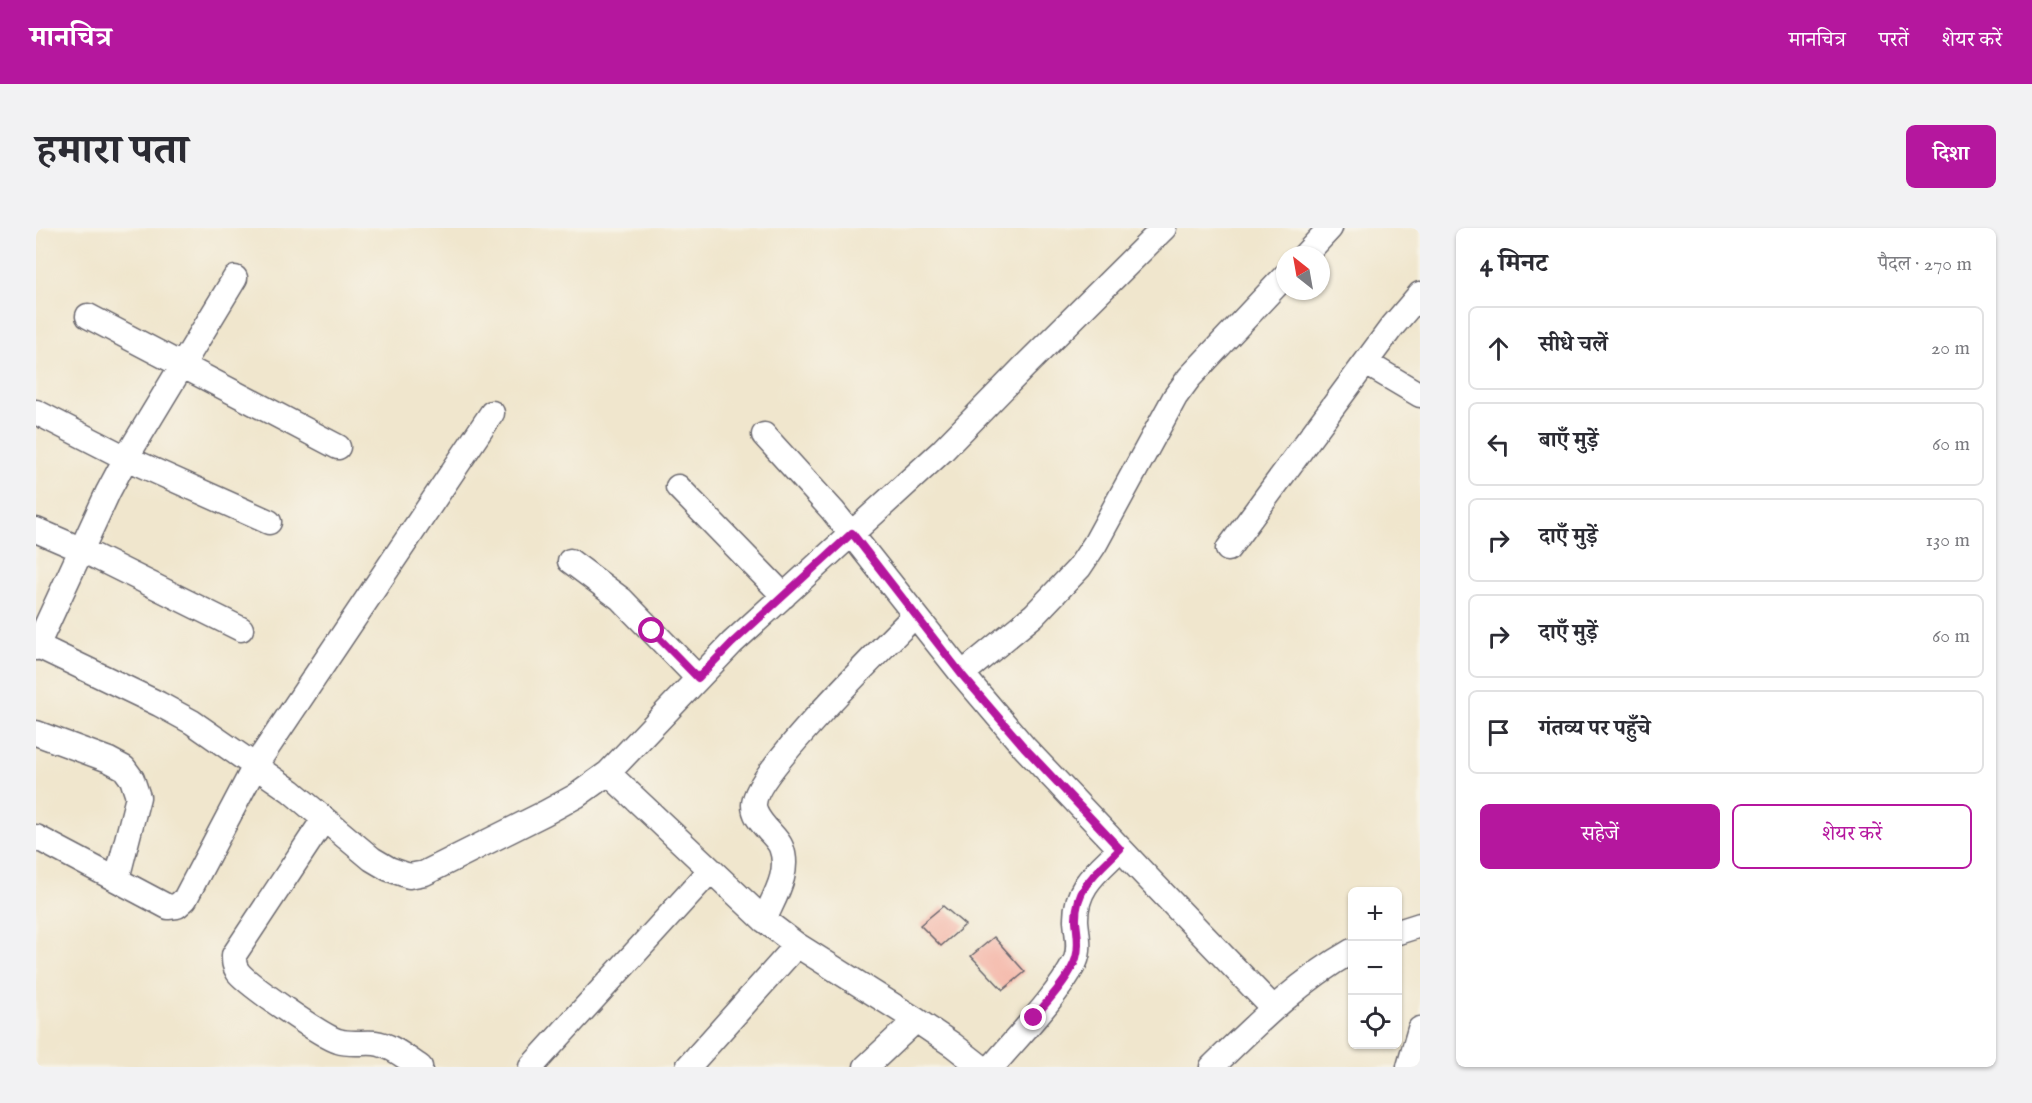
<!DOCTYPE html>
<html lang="hi">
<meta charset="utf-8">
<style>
body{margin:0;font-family:"IM FELL English","Noto Serif Devanagari",serif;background:#f2f2f3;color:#2b2b33}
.controls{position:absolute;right:18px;bottom:18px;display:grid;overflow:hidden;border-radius:9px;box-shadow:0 2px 4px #0004}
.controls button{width:54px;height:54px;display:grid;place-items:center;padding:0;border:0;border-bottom:2px solid #e1e1e2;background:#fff;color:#2b2b33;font:30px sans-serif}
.compass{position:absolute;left:1240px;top:18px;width:54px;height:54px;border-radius:50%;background:#fff;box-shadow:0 2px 4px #0004;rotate:329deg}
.stop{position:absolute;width:18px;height:18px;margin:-14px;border:4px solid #b5179e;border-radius:50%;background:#fff}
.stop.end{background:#b5179e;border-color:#fff;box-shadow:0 2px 6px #0008}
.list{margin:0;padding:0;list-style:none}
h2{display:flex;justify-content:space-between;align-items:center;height:78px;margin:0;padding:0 24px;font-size:26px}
h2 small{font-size:20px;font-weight:400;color:#7c7c81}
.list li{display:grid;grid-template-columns:39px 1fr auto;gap:18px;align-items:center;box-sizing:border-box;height:84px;margin:0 12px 12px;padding:0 12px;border:2px solid #e1e1e2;border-radius:9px}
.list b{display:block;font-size:22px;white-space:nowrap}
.list em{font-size:20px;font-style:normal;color:#7c7c81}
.actions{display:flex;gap:12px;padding:18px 24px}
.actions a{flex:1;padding:14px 0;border:2px solid #b5179e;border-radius:9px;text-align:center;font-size:21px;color:#b5179e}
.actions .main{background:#b5179e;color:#fff}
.icon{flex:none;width:33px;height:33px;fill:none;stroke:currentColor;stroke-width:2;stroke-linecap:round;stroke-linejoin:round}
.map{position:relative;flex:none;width:1384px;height:839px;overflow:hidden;border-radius:9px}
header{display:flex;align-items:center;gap:36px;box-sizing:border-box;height:84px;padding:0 30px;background:#b5179e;color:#fff}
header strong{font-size:28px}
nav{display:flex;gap:33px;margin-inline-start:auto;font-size:21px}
.intro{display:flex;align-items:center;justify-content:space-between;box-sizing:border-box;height:144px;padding:0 36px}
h1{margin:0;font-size:42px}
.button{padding:15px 27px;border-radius:9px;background:#b5179e;color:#fff;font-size:21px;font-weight:700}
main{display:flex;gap:36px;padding:0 36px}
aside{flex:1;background:#fff;border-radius:9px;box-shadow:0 2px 4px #0004}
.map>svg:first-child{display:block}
</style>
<header>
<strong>मानचित्र</strong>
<nav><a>मानचित्र</a><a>परतें</a><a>शेयर करें</a></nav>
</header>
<div class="intro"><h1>हमारा पता</h1><a class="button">दिशा</a></div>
<main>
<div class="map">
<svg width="1384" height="839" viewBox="0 0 1384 839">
<rect width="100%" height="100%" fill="#f7f3e8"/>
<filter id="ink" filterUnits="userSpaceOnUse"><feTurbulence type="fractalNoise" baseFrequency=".0167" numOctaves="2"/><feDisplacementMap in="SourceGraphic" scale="12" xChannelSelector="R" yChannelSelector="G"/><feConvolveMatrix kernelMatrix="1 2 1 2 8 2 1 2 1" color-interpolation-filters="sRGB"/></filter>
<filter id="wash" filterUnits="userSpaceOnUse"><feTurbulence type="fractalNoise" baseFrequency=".008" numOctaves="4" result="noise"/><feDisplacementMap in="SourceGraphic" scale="24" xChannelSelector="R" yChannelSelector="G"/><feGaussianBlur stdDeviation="1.35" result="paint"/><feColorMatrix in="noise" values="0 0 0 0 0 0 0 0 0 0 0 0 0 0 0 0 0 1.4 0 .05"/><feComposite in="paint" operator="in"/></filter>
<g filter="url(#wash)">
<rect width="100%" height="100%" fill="#f0e6cd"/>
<g id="blocks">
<path fill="#f4b0a2" d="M907 678 929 697 905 718 884 697Z
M958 709 989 744 967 762 935 728Z"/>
</g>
</g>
<g filter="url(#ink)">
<use href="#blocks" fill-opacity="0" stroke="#6a676e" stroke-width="1.5"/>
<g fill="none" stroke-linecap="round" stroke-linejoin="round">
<g stroke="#6a676e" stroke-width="27">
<path id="minor" d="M1269 27 1294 0
M52 88 302 219
M1330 135 1384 167
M0 184 90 230 233 294
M728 207 797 283 926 446 988 519 1113 651 1237 780
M642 259 748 368
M0 302 44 321 205 401
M1192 321 1355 100 1384 66
M534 333 585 371 662 450
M0 417 123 476 156 494 255 563 336 631 353 641 373 648 389 645 509 585 540 568 572 545 696 415 906 223 988 139 1128 0
M0 420 72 264 90 230 199 50
M926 446 998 387 1043 340 1059 316 1139 169 1153 150 1249 48
M0 505 73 532 88 540 96 551 102 569 81 651
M572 545 728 692 761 717 880 792 917 817 945 839
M288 591 198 727C198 734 198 738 202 744 211 756 287 809 302 813 314 817 326 814 339 815 355 817 370 830 384 839
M0 609 132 679 141 678 149 671 219 538 456 185
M728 692C738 669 755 644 745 619 742 612 735 606 731 601 725 594 718 587 718 577 717 546 851 416 879 387
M1362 704 1384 697
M495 839 674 643
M652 839 761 717
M830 839 880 792
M956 839C983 807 1020 770 1039 734 1045 721 1041 706 1040 693 1039 658 1062 643 1084 621
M1176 839C1220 796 1263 753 1316 723
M1373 839 1384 801"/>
</g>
<use href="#minor" stroke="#fff" stroke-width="24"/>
</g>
</g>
<g fill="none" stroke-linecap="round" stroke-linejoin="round" filter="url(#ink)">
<path stroke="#b5179e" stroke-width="8" d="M616 403 662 450 696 415 816 305 926 447 988 519 1084 621C1062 643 1039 659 1040 693 1041 705 1044 717 1040 730 1034 750 1011 773 998 790"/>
</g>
</svg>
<div class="controls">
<button>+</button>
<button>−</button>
<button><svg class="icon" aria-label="locate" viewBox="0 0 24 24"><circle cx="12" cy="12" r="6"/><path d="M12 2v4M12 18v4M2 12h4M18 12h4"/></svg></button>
</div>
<svg class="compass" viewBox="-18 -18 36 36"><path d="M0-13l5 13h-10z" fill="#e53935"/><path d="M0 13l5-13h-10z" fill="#7c7c81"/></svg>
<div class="stop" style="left:616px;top:403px"></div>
<div class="stop end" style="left:998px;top:790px"></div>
</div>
<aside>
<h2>4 मिनट<small>पैदल · 270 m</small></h2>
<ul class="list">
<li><svg class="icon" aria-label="ahead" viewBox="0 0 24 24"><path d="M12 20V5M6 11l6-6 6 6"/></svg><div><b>सीधे चलें</b></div><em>20 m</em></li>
<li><svg class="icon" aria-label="left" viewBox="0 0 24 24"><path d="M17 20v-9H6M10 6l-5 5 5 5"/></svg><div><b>बाएँ मुड़ें</b></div><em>60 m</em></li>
<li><svg class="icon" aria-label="right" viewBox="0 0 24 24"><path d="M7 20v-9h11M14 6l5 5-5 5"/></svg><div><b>दाएँ मुड़ें</b></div><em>130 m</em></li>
<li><svg class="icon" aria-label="right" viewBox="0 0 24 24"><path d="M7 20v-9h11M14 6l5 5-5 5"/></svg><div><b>दाएँ मुड़ें</b></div><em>60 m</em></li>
<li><svg class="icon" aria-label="arrive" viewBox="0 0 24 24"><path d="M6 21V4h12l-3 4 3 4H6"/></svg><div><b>गंतव्य पर पहुँचे</b></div></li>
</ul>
<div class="actions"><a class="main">सहेजें</a><a>शेयर करें</a></div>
</aside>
</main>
